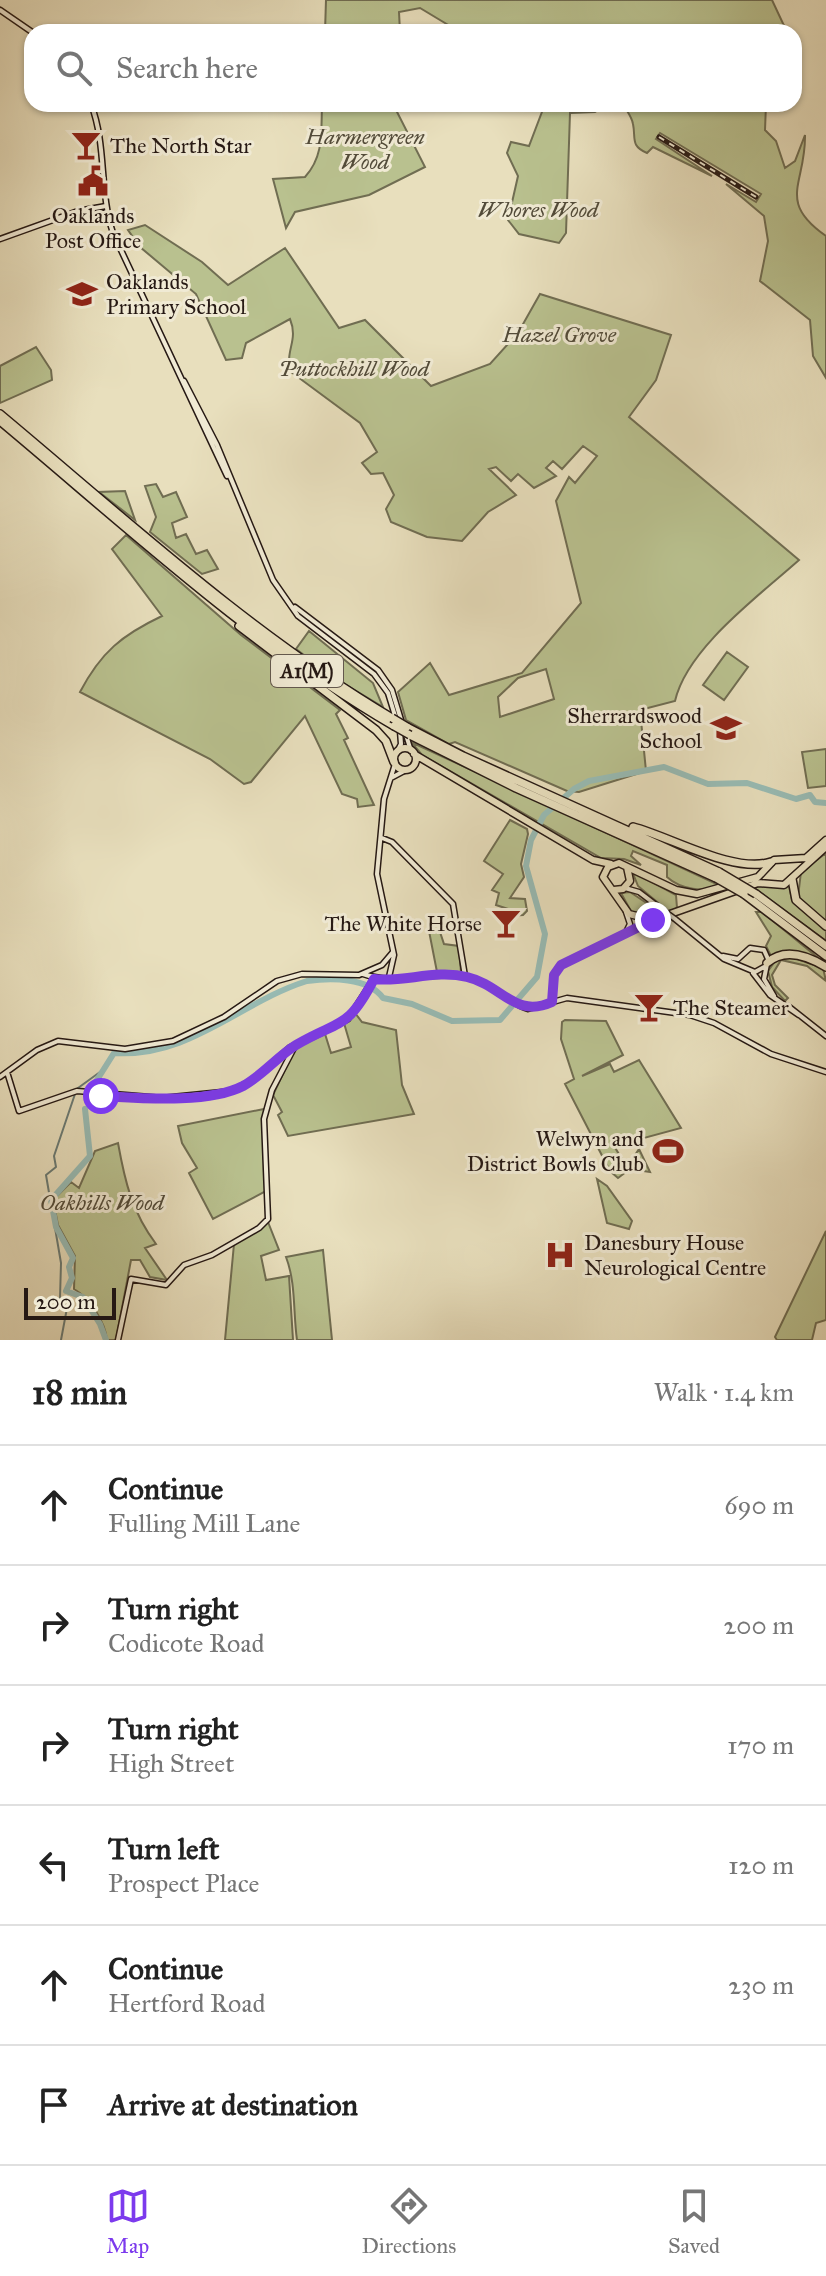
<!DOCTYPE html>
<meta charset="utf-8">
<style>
body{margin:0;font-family:"IM FELL Great Primer",serif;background:#f2f2f2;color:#222}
.scale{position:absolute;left:24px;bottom:20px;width:92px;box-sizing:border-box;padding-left:8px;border:4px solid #261914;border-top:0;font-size:22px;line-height:28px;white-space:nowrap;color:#261914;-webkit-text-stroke:6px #f0ead4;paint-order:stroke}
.stop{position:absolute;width:24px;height:24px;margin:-18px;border:6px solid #7c3aed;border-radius:50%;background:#fff}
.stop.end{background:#7c3aed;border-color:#fff;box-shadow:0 2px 8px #0008}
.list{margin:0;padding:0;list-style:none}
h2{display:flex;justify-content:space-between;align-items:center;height:104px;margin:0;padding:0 32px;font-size:34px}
h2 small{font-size:26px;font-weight:400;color:#767676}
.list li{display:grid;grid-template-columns:52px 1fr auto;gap:24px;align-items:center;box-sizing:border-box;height:120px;padding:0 32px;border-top:2px solid #e0e0e0}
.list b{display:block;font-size:30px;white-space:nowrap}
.list p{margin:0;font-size:26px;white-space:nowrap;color:#767676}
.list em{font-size:26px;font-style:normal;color:#767676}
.icon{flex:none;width:44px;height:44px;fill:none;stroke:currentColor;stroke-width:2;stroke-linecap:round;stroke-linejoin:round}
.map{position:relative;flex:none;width:826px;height:1340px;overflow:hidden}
.search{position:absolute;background:#fff;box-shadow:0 2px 6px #0004;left:24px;right:24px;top:24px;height:88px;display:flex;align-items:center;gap:20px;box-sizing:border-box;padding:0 28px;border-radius:24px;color:#767676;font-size:30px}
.sheet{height:824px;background:#fff}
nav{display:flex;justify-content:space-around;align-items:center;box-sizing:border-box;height:112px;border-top:2px solid #e0e0e0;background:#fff;font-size:22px;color:#767676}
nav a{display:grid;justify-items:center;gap:4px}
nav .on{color:#7c3aed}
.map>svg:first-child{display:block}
</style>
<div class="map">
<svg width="826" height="1340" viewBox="0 0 826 1340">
<rect width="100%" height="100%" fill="#e8dfbd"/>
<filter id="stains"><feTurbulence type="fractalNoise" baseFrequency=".0025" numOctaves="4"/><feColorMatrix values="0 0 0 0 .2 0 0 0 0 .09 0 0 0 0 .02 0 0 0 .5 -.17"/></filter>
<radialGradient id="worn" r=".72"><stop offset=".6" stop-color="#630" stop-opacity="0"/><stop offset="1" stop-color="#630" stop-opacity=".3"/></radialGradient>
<path fill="#b9c18f" stroke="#706d52" stroke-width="2" fill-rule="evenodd" d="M326 0H772L787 32H460L420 8 399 12 400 32H325Z
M322 104H393L425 167 369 195 295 212 286 228 273 179 305 177C324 156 321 133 322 104Z
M545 104H607L595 112 570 113 566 233 559 243 519 234 508 220 518 176 507 153 511 142 529 146Z
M623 104H766L765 130 776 141 785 168 795 161 805 135C806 184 776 201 826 236V378L813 356 810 320 760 281 768 241 764 216 726 184 756 202 761 194 660 133 656 139 712 176 653 147 647 153C630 146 636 138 633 124 632 117 626 110 623 104Z
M145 225 202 262 228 285 285 248 339 328 365 320 431 386 490 364 518 333 540 294 671 335 656 380 629 417 799 560C760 595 687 648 675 701L640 710 646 771 579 792 567 791 455 742 449 744 406 720 398 692 430 663 449 695 522 673 581 603 556 501 569 477 575 483 597 456 583 446 562 469 553 461 546 468 556 476 534 488 518 474 511 481 496 467 489 469 516 495 488 512 462 541 427 537 391 522 386 509 394 495 383 473 371 474 362 463 377 452 360 423 291 372C284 351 299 341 290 319L246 343 242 358 226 360 196 294 140 247 128 230ZM546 669 554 699 500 717 498 697 518 678Z
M36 347 51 370 52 380 0 403V366Z
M156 484 163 497 176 492 187 517 172 523 176 538 186 534 196 554 207 550 218 569 202 574 150 532 156 517 145 486Z
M125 491 135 520 99 492Z
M126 535 241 635 340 710 336 714 348 738 344 740 374 805 358 807 357 799 342 794 305 716 251 782 244 784 210 759 80 692C101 652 122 635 162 616L112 549Z
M309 631 373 683 383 707 333 677 296 649Z
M727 652 748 667 724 700 703 685Z
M411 742 721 886C704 892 681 890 667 877V865L633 851 631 856 641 865 624 859 601 858 422 755Z
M826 749V786L808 788 802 752Z
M510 820 527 829 528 834 521 864 524 877 510 898 525 899 527 911 523 915 510 916 511 910 496 905 499 893 492 890 503 874 484 861Z
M826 853V924L798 897 801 872Z
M632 871 676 895 677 908 669 912 638 886Z
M759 885 789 886 792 900 826 931V941L753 887Z
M630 892 663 914 654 918 632 913 621 893Z
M756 912H762L822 961 779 953 771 956 766 946 771 936Z
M439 929 444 944 459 946 461 973 437 972 429 931Z
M791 957 823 968 826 981 807 966 781 960 772 975 775 985 788 998 785 1001 772 987 768 971 776 960Z
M355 1013 362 1022 396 1030 402 1085 414 1114 288 1136 278 1115 282 1112 273 1095 295 1048 325 1034 331 1053 351 1047 344 1023Z
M565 1020 606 1021 623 1055 582 1076 610 1064 614 1072 639 1060 681 1128 614 1146 627 1167 639 1149 650 1172 630 1169 618 1178 610 1171 565 1084 574 1079 561 1039 562 1022Z
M264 1109 268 1190 213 1219 189 1173 197 1168 182 1143 178 1126Z
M118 1143C125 1182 132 1212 156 1244L145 1248 167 1280 150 1277 140 1260H131L116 1340H107C105 1322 90 1298 74 1289L75 1256 58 1225 53 1200 71 1182 79 1188 95 1151Z
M597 1179 607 1186 632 1221 629 1229 607 1223Z
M268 1222 279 1250 261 1256 266 1280 289 1276 293 1340H225L234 1244Z
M826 1231V1320L816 1323 812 1340H777L775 1337Z
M323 1250 332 1340H297C293 1312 296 1283 286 1257Z"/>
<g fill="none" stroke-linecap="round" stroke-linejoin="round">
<path stroke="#6a7b75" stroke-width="2" d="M78 1088 100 1072
M61 1340 67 1308 60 1298 61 1263 46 1175 56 1167 54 1156 75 1094"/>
<path stroke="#98bcb5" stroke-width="6" d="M90 1091 114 1053C190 1058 240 1002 307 981 330 978 368 977 383 998L412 1004 452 1021 500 1020 537 977 545 934 526 866 531 840 544 815 574 789 589 781 664 767 708 784 747 783 796 799 810 795 815 802 826 803
M85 1109 90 1156 51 1200 56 1227 73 1258 69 1267 72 1278 66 1291 83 1297 100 1324 106 1340"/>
<g stroke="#261914" stroke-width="7">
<path id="secondary" d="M0 10 32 32
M91 104C107 146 99 191 113 233L227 476
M0 239 78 211 106 206
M184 381 217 445 273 580 298 616 374 674 388 693 396 719
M295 607 378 670 392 690 402 723
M406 735 411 751
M397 752 401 744 400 731
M391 778 406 770
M382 838 392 842 453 904 465 976
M625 888 639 892 664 911
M626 912 630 924 626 932
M675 919 724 959 755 972 766 966
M723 956 738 959 750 948 764 950 768 959 764 979 774 996
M753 973 770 995 799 1015
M363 974C394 985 427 972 461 976 488 979 504 1001 528 1009L567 998 690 1015 714 1023 771 1054 826 1072
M389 977 394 955 377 874 384 799 395 764
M552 1002 554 975 561 965 651 921
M788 1006 826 1036
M7 1072 19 1111 77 1091 162 1098 232 1091 254 1079 289 1048 348 1019 373 980
M0 1077 37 1050 58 1041 125 1049 173 1041 224 1017 277 981 302 974 359 975 382 965 393 952
M118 1340 131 1279 166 1285 184 1265 212 1255 259 1228 268 1219 264 1119 272 1090 294 1048"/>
</g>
<g stroke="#261914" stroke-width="9">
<path id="primary" d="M394 759a11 11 0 1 1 22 0a11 11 0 1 1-22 0Z
M414 754 593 860 611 864
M826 840 806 858 774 860 758 877 697 894 676 890 619 863 608 867 603 877 629 914 653 920 758 883 784 885 826 847
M614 890 623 889 630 881 627 867"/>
</g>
<g stroke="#261914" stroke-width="10">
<path id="highway" d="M0 414C127 520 249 633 392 718
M0 421C127 527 250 642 394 726
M239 626 376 730 386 741 394 762
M407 727 463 756 719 872
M410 735 516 788 716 878
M633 827C671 837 734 874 771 862
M792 879 796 900 826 926
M744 894 826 956
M756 894 826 946
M767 963C785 947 808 956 826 967"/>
</g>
<use href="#secondary" stroke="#f0ead4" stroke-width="4"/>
<use href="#primary" stroke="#e8dfbd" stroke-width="6"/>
<use href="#highway" stroke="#e8dfbd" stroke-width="7"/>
<g stroke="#261914" stroke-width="5">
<path id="rail" d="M659 137 756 197"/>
</g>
<use href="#rail" stroke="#f0ead4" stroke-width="2" stroke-dasharray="6" stroke-linecap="butt"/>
<g stroke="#261914" stroke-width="7" stroke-linecap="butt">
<path id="secondary-bridge" d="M664 911 675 919"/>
</g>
<g stroke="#261914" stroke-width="10" stroke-linecap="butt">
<path id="highway-bridge" d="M392 718 407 727
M394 726 410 735
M719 872 756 894
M716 878 744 894"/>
</g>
<use href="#secondary-bridge" stroke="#f0ead4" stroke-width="4"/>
<use href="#highway-bridge" stroke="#e8dfbd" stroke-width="7"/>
</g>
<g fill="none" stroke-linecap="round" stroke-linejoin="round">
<path stroke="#7c3aed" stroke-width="10" d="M101 1096C140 1098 208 1104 243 1086 263 1075 278 1056 296 1045 340 1019 347 1031 374 979 403 983 435 969 467 977 502 985 515 1019 552 1002L554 975 561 965 653 920"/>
</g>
<defs>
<g id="bar-bare" transform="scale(2.4)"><path d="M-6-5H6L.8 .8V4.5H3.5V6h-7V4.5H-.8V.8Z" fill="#8f2418" stroke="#f0ead4" stroke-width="2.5" paint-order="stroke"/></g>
<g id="civic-bare" transform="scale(2.4)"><path d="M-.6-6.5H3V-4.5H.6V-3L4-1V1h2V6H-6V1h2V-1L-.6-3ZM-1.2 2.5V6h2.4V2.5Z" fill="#8f2418" stroke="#f0ead4" stroke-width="2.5" paint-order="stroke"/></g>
<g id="school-bare" transform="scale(2.4)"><path d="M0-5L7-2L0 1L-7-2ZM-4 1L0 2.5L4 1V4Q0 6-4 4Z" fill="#8f2418" stroke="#f0ead4" stroke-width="2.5" paint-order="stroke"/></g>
<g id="stadium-bare" transform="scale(2.4)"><path d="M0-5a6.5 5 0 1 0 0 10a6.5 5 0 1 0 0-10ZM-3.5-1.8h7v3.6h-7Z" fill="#8f2418" stroke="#f0ead4" stroke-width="2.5" paint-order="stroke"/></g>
<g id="hospital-bare" transform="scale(2.4)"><path d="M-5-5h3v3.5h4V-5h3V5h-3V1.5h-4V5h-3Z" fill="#8f2418" stroke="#f0ead4" stroke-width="2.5" paint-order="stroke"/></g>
</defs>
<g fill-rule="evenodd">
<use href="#bar-bare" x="86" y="145"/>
<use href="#civic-bare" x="93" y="181"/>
<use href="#school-bare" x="82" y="294"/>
<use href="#school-bare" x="726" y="728"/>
<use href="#bar-bare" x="506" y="923"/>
<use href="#bar-bare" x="649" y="1007"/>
<use href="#stadium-bare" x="668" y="1151"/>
<use href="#hospital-bare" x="560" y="1255"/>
</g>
<g text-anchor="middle" stroke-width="6" stroke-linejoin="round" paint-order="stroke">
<rect fill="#f0ead4" stroke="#63584e" stroke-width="2" x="271" y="655" width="72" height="32" rx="6"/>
<g font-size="20" font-weight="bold" fill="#261914">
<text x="307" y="678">A1(M)</text>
</g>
<g font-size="22" font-style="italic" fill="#524b39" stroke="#f0ead4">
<text x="365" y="144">Harmergreen<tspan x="365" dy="25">Wood</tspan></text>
<text x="538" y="217">Whores Wood</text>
<text x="559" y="342">Hazel Grove</text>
<text x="354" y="376">Puttockhill Wood</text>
<text x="102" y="1210">Oakhills Wood</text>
</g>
<g font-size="22" fill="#261914" stroke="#f0ead4" text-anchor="start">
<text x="110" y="153">The North Star</text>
<text x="93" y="223" text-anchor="middle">Oaklands<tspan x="93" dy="25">Post Office</tspan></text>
<text x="106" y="289">Oaklands<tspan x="106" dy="25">Primary School</tspan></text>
<text x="702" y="723" text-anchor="end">Sherrardswood<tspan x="702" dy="25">School</tspan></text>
<text x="482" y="931" text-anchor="end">The White Horse</text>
<text x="673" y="1015">The Steamer</text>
<text x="644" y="1146" text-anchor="end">Welwyn and<tspan x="644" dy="25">District Bowls Club</tspan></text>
<text x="584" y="1250">Danesbury House<tspan x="584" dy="25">Neurological Centre</tspan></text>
</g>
</g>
<rect width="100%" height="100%" filter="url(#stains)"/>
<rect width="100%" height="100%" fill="url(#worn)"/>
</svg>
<div class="scale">200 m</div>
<div class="stop" style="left:101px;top:1096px"></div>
<div class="stop end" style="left:653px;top:920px"></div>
<div class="search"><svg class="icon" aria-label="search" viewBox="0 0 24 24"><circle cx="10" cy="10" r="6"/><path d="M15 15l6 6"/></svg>Search here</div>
</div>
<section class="sheet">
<h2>18 min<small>Walk · 1.4 km</small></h2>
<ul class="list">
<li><svg class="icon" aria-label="ahead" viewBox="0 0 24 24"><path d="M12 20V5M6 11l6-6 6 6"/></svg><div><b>Continue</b><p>Fulling Mill Lane</p></div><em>690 m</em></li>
<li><svg class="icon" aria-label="right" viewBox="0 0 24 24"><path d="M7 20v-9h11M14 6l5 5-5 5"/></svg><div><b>Turn right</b><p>Codicote Road</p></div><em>200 m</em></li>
<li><svg class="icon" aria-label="right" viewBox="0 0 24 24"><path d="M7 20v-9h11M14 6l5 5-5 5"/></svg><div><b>Turn right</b><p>High Street</p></div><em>170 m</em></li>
<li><svg class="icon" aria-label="left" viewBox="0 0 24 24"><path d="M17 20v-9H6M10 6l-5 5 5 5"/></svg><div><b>Turn left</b><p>Prospect Place</p></div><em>120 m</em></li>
<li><svg class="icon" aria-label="ahead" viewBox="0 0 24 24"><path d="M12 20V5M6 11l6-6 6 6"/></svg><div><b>Continue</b><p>Hertford Road</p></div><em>230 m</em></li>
<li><svg class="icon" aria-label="arrive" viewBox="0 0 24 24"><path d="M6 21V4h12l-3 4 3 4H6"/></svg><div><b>Arrive at destination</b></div></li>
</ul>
</section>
<nav>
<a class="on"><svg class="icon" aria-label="map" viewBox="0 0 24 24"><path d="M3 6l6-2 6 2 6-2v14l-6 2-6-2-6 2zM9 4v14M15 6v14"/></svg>Map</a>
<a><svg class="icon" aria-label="directions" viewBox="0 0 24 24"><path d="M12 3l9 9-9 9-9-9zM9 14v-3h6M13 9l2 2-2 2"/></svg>Directions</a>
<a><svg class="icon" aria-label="saved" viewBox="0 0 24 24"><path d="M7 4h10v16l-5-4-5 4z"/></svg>Saved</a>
</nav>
